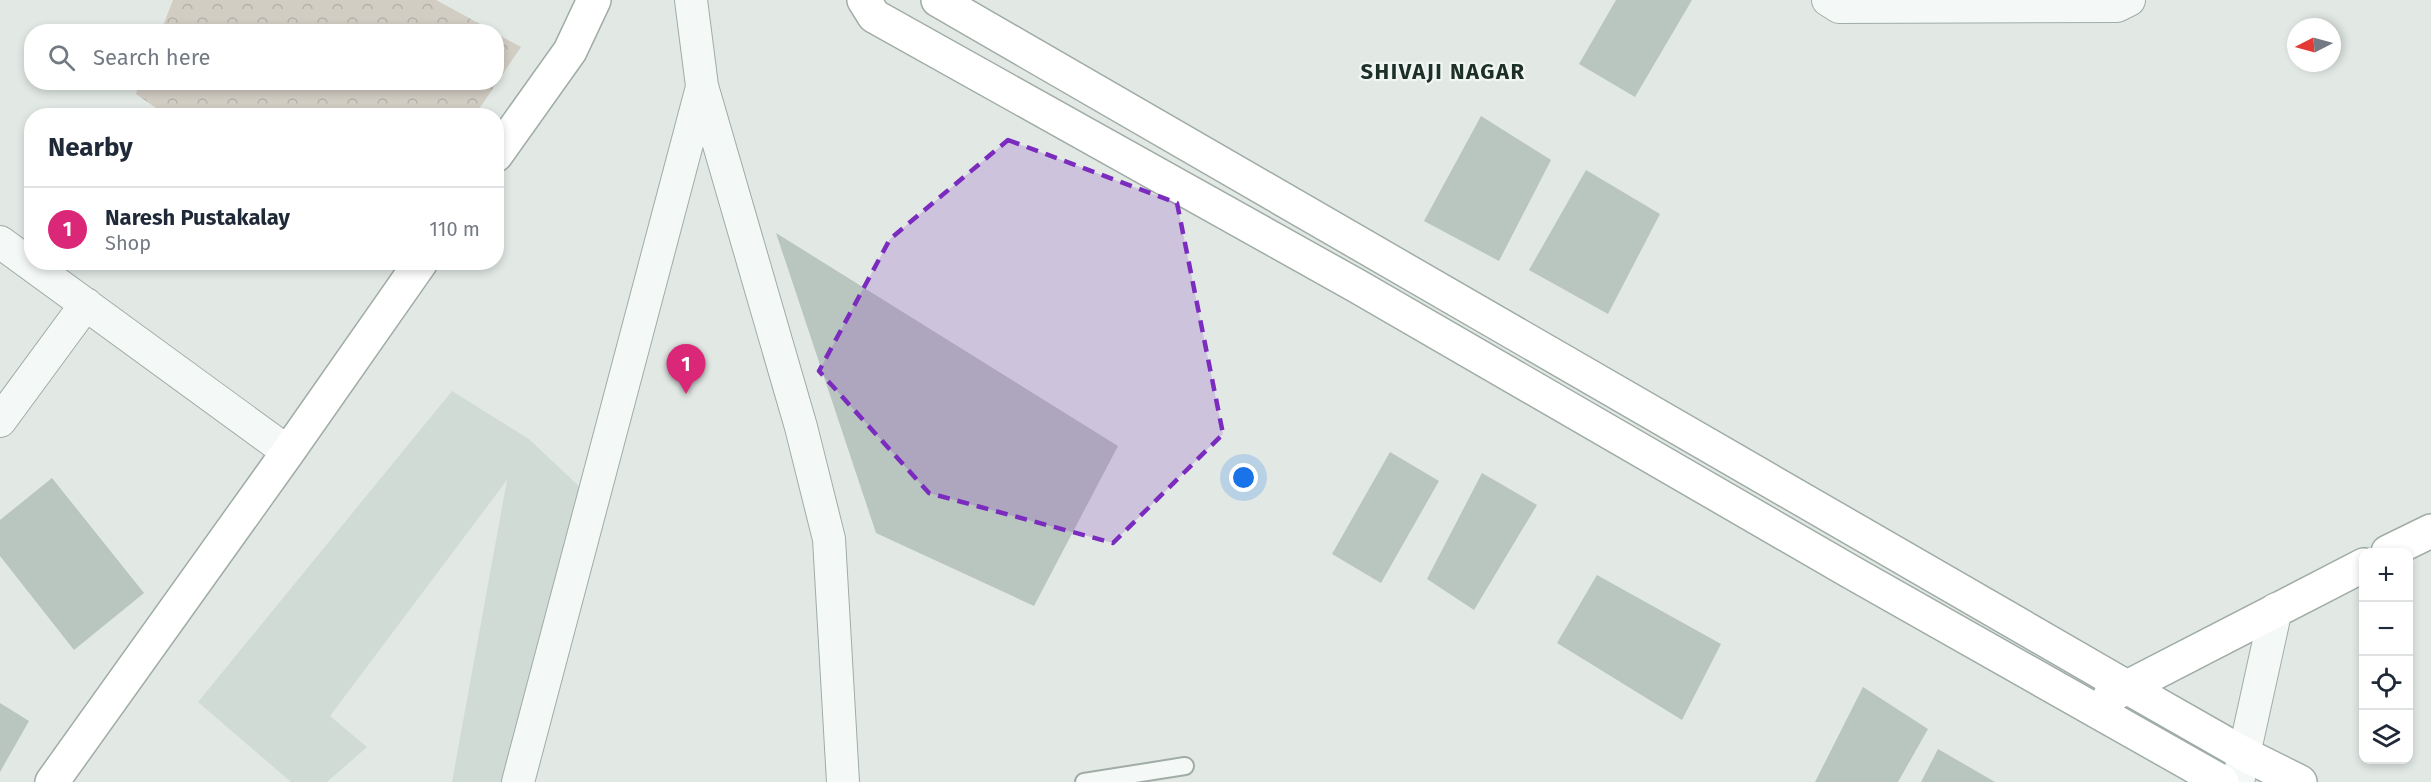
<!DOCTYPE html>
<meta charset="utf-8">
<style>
body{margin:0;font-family:"Fira Sans",sans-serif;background:#f2f2f3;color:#1f2937}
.controls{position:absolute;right:18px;bottom:18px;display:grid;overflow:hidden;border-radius:12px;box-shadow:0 3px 9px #0003}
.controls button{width:54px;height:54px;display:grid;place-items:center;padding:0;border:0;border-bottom:2px solid #e0e1e3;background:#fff;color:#1f2937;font:30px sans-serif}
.compass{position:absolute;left:2287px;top:18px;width:54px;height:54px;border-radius:50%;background:#fff;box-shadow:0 3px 9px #0003;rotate:264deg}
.you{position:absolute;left:1244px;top:478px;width:21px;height:21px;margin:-15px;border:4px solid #fff;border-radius:50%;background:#1a73e8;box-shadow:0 0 0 9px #1a73e833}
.badge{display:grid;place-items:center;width:39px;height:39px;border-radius:50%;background:#db2777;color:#fff;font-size:20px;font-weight:700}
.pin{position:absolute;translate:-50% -50px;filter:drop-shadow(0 2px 3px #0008)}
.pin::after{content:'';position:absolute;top:32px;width:21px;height:18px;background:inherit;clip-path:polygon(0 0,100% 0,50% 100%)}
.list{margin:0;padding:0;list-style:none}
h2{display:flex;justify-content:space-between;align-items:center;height:78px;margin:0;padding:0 24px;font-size:26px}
h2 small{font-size:20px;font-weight:400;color:#747a83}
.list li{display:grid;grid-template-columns:39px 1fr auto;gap:18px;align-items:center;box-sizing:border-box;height:84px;padding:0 24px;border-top:2px solid #e0e1e3}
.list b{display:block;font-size:22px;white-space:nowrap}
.list p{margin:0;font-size:20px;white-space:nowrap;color:#747a83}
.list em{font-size:20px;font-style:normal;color:#747a83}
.icon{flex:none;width:33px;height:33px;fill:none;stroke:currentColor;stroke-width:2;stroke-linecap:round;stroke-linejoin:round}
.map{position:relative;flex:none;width:2431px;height:782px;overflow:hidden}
.search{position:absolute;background:#fff;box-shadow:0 3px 9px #0003;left:24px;top:24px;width:480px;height:66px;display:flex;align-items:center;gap:15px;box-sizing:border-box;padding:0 21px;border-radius:24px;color:#747a83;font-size:22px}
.panel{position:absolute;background:#fff;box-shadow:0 3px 9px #0003;left:24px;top:108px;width:480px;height:162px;border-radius:24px}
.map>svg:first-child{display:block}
</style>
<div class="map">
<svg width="2431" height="782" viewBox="0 0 2431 782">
<defs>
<pattern id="park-crowns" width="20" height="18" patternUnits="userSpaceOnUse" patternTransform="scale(1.5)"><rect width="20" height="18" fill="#d2cdc3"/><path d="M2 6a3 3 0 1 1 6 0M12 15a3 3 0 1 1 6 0" fill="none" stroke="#b4b1a8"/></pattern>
</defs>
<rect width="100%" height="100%" fill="#e2e9e5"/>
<path fill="#d0dbd5" d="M452 391 529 439 584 491 527 782H452L507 480 330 716 367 747 327 782H291L198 702Z"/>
<path fill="url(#park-crowns)" d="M173 0H436L493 31H161Z
M497 34 521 47 475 115H166L136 94 140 82H496Z"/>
<path fill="#b9c5bf" d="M1616 0H1692L1635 97 1579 64Z
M1481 116 1551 160 1499 261 1424 221Z
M1586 170 1660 214 1608 314 1529 270Z
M776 233 1118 446 1034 606 876 533Z
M1390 452 1439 481 1381 583 1332 554Z
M1482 473 1537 505 1474 610 1427 579Z
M52 478 144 593 74 650 0 556V520Z
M1597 575 1721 644 1682 720 1557 643Z
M1863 687 1928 729 1898 782H1815Z
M0 703 29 721 0 772Z
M1938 749 1995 782H1921Z"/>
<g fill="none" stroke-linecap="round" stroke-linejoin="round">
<g stroke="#a0aca6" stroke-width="20">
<path id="lane" d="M1084 782 1185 766"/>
</g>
<g stroke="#a0aca6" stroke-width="34">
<path id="street" d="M691 0 702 86 801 427 829 539 843 782
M1828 0 1839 7 2117 6 2129 0
M0 242 288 452
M0 421 86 304
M518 782 702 87
M2238 782 2276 609"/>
</g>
<g stroke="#a0aca6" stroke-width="36">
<path id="secondary" d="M864 0 874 16 1357 286 1851 572 2222 782
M938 0 2125 686 2246 755 2300 782
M496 155 570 51 594 0
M2388 552 2431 531
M2110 696 2364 565
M52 782 288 452 421 262"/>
</g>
<use href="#lane" stroke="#f4f8f6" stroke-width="16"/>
<use href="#street" stroke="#f4f8f6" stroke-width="32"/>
<use href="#secondary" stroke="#fff" stroke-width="33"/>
</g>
<path fill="#7b2cbf" fill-opacity="0.2" stroke="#7b2cbf" stroke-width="4.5" stroke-dasharray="12 8" stroke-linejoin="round" d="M1008 140 1177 203 1223 434 1113 543 929 493 819 371 890 239Z"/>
<g text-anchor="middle" stroke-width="4.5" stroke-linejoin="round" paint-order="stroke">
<g font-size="22" font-weight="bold" letter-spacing="1.5" fill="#1d3028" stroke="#f1f6f4">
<text x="1443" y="79">SHIVAJI NAGAR</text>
</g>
</g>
</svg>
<div class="controls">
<button>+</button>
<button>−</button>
<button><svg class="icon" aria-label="locate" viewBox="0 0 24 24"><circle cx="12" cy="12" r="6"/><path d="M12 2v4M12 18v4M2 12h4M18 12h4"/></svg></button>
<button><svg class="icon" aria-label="layers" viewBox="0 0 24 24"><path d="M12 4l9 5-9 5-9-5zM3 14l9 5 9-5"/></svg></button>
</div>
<svg class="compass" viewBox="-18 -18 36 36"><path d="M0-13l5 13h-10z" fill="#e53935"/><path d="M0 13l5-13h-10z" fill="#747a83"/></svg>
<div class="you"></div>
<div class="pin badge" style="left:686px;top:394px">1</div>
<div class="search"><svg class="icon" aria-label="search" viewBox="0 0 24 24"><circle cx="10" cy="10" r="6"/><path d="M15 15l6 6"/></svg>Search here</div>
<section class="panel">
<h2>Nearby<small></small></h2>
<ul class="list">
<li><span class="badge">1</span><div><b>Naresh Pustakalay</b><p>Shop</p></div><em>110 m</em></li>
</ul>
</section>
</div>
